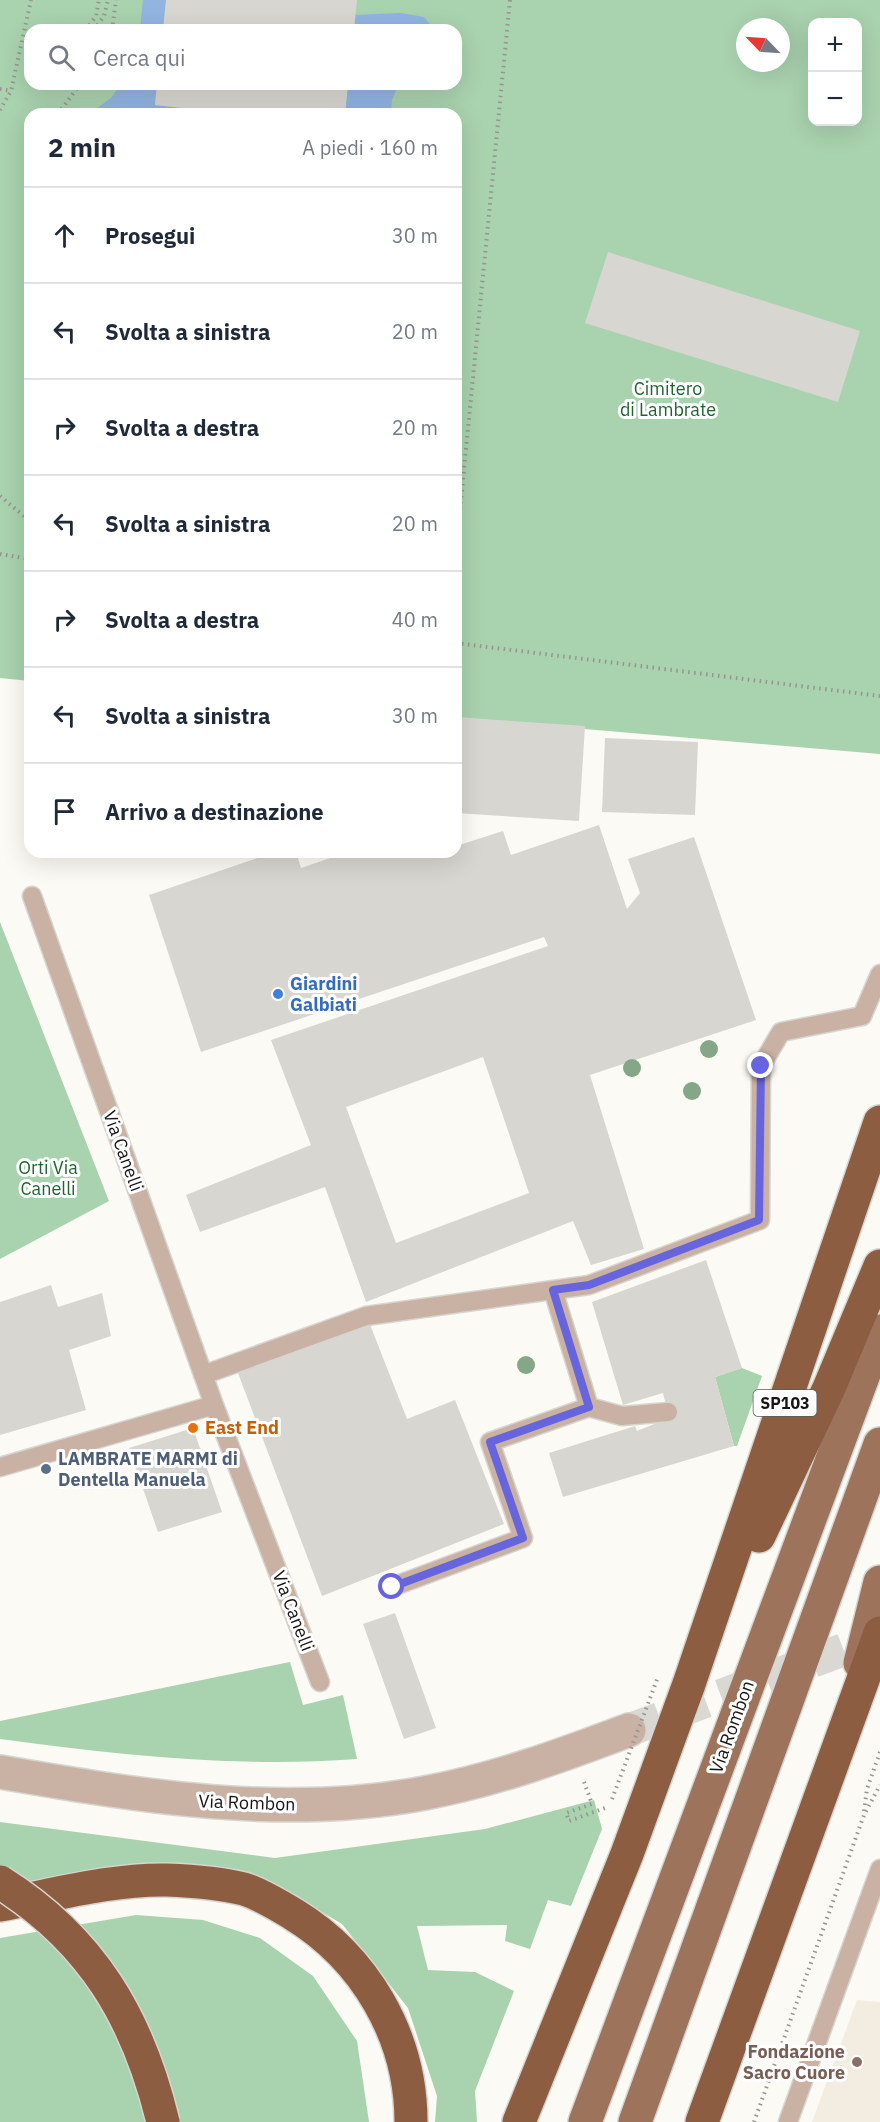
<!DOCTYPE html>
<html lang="it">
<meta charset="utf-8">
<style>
body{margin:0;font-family:"IBM Plex Sans",sans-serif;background:#f2f2f3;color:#1f2937}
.controls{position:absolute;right:18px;top:18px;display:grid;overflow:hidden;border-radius:12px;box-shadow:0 6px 24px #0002}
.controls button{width:54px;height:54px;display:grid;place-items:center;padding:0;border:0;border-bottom:2px solid #e0e1e3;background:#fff;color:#1f2937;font:30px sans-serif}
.compass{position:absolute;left:736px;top:18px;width:54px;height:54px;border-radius:50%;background:#fff;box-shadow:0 6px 24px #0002;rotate:295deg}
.stop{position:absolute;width:18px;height:18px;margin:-14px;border:4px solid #6765de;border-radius:50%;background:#fff}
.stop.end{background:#6765de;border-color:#fff;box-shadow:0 2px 6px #0008}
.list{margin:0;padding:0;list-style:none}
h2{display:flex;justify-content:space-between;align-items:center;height:78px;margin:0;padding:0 24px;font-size:26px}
h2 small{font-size:20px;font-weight:400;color:#747a83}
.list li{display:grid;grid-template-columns:39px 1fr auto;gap:18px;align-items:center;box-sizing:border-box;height:96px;padding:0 24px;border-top:2px solid #e0e1e3}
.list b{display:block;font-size:22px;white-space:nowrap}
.list em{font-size:20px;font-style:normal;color:#747a83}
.icon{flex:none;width:33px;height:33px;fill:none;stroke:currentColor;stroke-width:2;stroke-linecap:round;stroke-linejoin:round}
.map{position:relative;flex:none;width:880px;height:2122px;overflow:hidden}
.search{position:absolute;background:#fff;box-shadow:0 6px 24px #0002;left:24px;top:24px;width:438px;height:66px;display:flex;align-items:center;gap:15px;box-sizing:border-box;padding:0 21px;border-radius:18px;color:#747a83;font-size:22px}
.panel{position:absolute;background:#fff;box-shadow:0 6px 24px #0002;left:24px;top:108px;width:438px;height:750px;border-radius:18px}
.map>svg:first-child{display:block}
</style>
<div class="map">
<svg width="880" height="2122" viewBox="0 0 880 2122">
<rect width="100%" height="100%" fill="#fcfaf4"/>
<path fill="#f2ede0" d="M857 2000 880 2002V2122H812Z"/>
<path fill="#a9d2ae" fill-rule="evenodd" d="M0 0H880V754L456 718V114H30V681L0 678ZM812 22H858V122H812ZM745 27H781V63H745ZM30 30H456V84H30Z
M0 922 109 1201 0 1259Z
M742 1368 762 1376 737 1446H734L715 1377Z
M290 1662 303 1705 343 1695 357 1759C236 1768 120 1755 0 1739V1721Z
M594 1800 602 1829 571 1906 548 1900 530 1949 505 1941 507 1925 417 1926 428 1970 475 1972 514 1991 475 2091 477 2122H435L437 2096 408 2008 342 1924 281 1888 41 1886 0 1868V1822L275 1858 485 1829Z
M136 1915 203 1920 260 1938 313 1976 357 2041 369 2122H0V1938Z"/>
<path fill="#91b4e1" d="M143 0H166L163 30H140Z
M401 13 424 17 435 30H354L355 15Z
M121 84H157L155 105 238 114H89L111 98Z
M348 84H399L392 100 391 114H345Z"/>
<path fill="#d8d6d0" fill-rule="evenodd" d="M166 0H357L354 30H163Z
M157 84H348L345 114H238L155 105Z
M608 252 860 331 838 402 585 323Z
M456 717 585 726 579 821 456 813Z
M605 738 698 742 695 815 602 812Z
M599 825 627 909 640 893 628 859 694 837 756 1020 590 1075 644 1249 591 1265 573 1221 366 1302 325 1187 200 1232 186 1195 311 1145 271 1040 548 946 544 937 201 1052 149 895 275 852H296L301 868 348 852H381L382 856 396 852H423L425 857 439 852H456V846L503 831 511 855ZM483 1057 529 1193 396 1243 346 1107Z
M706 1260 742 1368 715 1377 734 1446 563 1497 549 1453 635 1426 637 1431 669 1418 663 1393 623 1405 592 1302Z
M51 1285 58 1307 102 1293 111 1336 69 1350 86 1410 0 1435V1302Z
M369 1322 407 1419 455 1400 504 1524 322 1596 238 1373Z
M193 1428 222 1512 158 1532 129 1448Z
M395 1613 436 1728 404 1739 363 1624Z"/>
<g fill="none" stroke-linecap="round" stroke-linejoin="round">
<path stroke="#dad8d2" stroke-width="33" stroke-dasharray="33 16" stroke-linecap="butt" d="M629 1730 880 1636"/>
<g stroke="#d7d5d0" stroke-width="21">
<path id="lane" d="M32 896 214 1405 320 1682
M553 1290 589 1407 622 1416 668 1412
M203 1375 366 1316 589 1285 760 1220 761 1066 781 1032 862 1016 880 974
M0 1467 214 1405
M392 1587 523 1538 490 1442 589 1407
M788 2122 880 1869"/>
</g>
<g stroke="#d7d5d0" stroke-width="36">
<path id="street" d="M0 1772C140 1796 283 1820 425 1793 495 1780 563 1755 629 1730"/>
</g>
<g stroke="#d7d5d0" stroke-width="36">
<path id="primary" d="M860 1663 880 1582
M585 2122 880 1331
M635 2122 880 1444"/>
</g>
<g stroke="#d7d5d0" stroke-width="36">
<path id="highway" d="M759 1536 829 1388 880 1266
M0 1905C54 1895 111 1879 167 1880 192 1881 219 1883 244 1889 260 1894 278 1905 293 1914 365 1958 411 2036 411 2122
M519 2122 627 1854 689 1684 880 1122
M702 2122 880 1633"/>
</g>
<path stroke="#969590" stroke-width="4" stroke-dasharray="1.5 4.5" stroke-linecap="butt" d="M86 30 96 16 99 0
M94 30 104 16 108 0
M112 30 116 0
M0 89 11 91
M0 110 11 91 31 0
M58 114 80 84
M0 496 30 521
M456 551 510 0
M0 554 30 559
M456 643 880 696
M584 1782 592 1804 566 1813 569 1821 605 1808
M864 1811 867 1789 880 1752
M754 2122 864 1815 880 1785"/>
<use href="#lane" stroke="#c9b1a4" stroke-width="18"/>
<use href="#street" stroke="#c9b1a4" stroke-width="33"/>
<use href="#primary" stroke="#9e735c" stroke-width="33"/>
<use href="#highway" stroke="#8d5d42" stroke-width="33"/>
<g stroke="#d7d5d0" stroke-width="36" stroke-linecap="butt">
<path id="highway-bridge" d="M0 1882C92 1940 138 2018 163 2122"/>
</g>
<path stroke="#969590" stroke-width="4" stroke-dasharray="1.5 4.5" stroke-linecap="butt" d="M612 1799 658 1677"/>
<use href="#highway-bridge" stroke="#8d5d42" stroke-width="33"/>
</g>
<g fill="#84a788">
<circle cx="709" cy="1049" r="9"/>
<circle cx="632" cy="1068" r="9"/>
<circle cx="692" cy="1091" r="9"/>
<circle cx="526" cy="1365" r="9"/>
</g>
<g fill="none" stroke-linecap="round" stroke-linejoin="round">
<path stroke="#6765de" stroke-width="8" d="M392 1587 523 1538 490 1442 589 1407 553 1290 589 1285 759 1220 761 1066"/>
</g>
<circle fill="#3f7fe0" stroke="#fff" stroke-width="2" cx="278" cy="994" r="6"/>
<circle fill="#e8710a" stroke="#fff" stroke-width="2" cx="193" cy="1428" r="6"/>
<circle fill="#5c6f8a" stroke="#fff" stroke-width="2" cx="46" cy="1469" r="6"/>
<circle fill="#8d6e63" stroke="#fff" stroke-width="2" cx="857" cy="2062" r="6"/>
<g text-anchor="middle" stroke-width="6" stroke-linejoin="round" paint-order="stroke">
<rect fill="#fff" stroke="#5c5b5a" stroke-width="1.5" x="753.5" y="1390" width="63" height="26" rx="4.5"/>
<g font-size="16" font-weight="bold" fill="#161513">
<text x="785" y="1409">SP103</text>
</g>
<g font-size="18" fill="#216330" stroke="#fff">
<text x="668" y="395">Cimitero<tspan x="668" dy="21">di Lambrate</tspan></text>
<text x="48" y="1174">Orti Via<tspan x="48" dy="21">Canelli</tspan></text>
</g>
<g font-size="18" font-weight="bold" fill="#366cbe" stroke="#fff" text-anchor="start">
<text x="290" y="990">Giardini<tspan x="290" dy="21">Galbiati</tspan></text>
</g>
<g font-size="18" fill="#161513" stroke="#fff">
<text transform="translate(123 1151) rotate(70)" y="6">Via Canelli</text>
<text transform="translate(293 1611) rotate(69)" y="6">Via Canelli</text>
<text transform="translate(732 1727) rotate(-70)" y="6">Via Rombon</text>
<text transform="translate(247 1803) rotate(2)" y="6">Via Rombon</text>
</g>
<g font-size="18" font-weight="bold" fill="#c56008" stroke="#fff" text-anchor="start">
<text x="205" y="1434">East End</text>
</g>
<g font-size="18" font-weight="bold" fill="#4e5e75" stroke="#fff" text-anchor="start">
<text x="58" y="1465">LAMBRATE MARMI di<tspan x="58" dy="21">Dentella Manuela</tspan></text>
</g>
<g font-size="18" font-weight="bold" fill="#785e54" stroke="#fff" text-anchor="end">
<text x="845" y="2058">Fondazione<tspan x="845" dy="21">Sacro Cuore</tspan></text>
</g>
</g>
</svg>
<div class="controls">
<button>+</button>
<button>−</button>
</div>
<svg class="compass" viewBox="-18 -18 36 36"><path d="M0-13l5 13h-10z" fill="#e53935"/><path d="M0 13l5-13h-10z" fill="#747a83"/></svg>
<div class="stop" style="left:392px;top:1587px"></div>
<div class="stop end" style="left:761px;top:1066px"></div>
<div class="search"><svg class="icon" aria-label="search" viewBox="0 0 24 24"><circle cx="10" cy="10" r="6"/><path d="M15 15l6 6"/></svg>Cerca qui</div>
<section class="panel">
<h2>2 min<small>A piedi · 160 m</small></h2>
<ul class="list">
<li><svg class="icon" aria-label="ahead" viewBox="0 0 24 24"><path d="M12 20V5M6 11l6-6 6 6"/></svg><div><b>Prosegui</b></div><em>30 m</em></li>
<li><svg class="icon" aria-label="left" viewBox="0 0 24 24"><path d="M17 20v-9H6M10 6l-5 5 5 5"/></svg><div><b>Svolta a sinistra</b></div><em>20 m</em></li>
<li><svg class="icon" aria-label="right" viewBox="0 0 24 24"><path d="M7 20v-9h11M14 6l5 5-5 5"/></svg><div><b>Svolta a destra</b></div><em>20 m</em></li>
<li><svg class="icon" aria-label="left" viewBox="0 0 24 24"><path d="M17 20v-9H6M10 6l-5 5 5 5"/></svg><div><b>Svolta a sinistra</b></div><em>20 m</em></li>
<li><svg class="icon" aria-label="right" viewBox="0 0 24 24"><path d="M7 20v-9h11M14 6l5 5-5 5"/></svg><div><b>Svolta a destra</b></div><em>40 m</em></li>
<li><svg class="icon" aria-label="left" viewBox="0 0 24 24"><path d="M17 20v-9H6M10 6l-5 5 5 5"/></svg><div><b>Svolta a sinistra</b></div><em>30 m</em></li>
<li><svg class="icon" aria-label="arrive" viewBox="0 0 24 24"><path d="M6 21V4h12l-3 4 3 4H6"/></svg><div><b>Arrivo a destinazione</b></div></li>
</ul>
</section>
</div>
